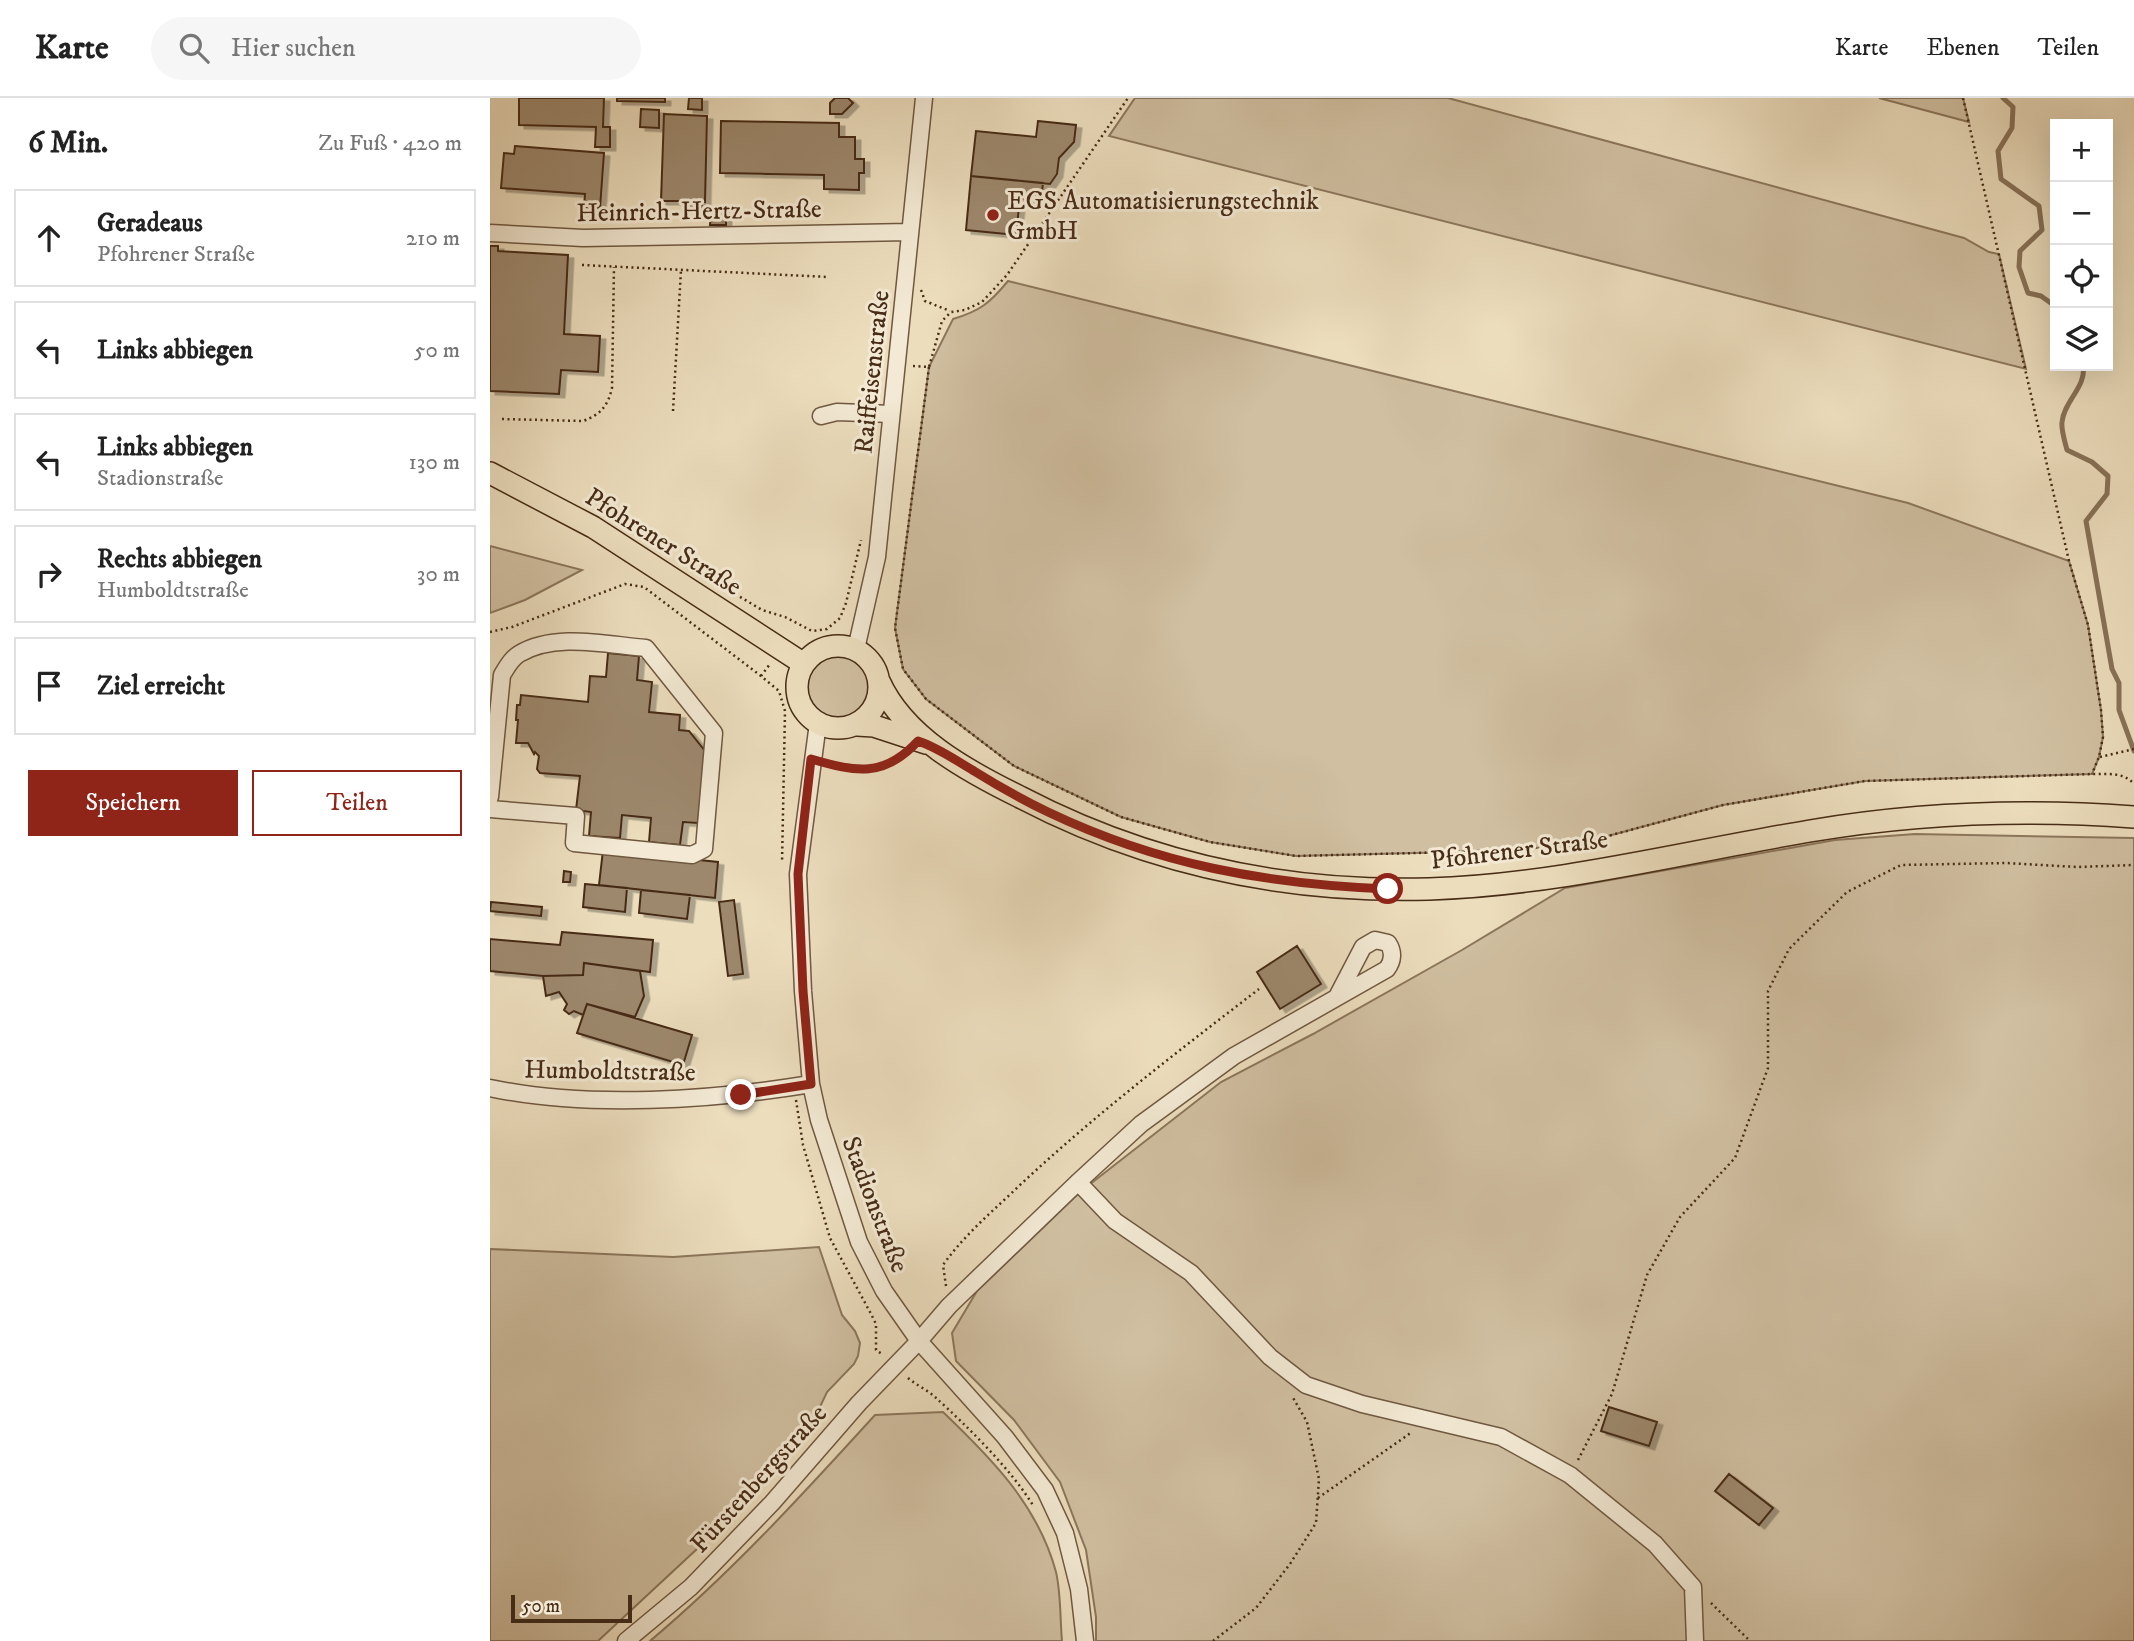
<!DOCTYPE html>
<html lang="de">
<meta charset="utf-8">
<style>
body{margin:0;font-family:"IM FELL DW Pica",serif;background:#f6f6f6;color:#222}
.controls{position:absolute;right:21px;top:21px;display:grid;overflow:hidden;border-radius:0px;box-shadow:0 7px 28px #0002}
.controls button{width:63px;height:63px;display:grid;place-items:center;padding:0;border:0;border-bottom:2px solid #e0e0e0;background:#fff;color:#222;font:35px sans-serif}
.scale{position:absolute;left:21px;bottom:18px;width:121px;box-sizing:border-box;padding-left:7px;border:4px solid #472c16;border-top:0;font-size:19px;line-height:24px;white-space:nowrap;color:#472c16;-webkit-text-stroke:5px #f3e9d4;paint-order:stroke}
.stop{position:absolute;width:21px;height:21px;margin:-16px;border:5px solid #8f2418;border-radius:50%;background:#fff}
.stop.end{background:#8f2418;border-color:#fff;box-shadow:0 2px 7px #0008}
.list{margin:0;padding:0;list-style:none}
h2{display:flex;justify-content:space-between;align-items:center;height:91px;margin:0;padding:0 28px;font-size:30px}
h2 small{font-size:23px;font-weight:400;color:#767676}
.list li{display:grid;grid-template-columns:46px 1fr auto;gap:21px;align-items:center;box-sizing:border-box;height:98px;margin:0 14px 14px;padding:0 14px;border:2px solid #e0e0e0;border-radius:0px}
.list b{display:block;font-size:26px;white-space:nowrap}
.list p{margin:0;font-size:23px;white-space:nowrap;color:#767676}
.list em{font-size:23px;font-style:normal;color:#767676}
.actions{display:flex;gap:14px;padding:21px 28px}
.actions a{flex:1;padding:16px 0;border:2px solid #8f2418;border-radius:0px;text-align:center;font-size:24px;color:#8f2418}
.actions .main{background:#8f2418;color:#fff}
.icon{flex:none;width:38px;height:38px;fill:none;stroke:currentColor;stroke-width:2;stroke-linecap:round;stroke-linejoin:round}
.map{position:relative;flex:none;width:1644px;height:1543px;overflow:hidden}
header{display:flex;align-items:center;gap:42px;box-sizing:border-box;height:98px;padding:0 35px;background:#fff;border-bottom:2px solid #e0e0e0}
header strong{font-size:33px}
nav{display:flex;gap:38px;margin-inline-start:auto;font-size:24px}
.search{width:490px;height:63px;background:#f6f6f6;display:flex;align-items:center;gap:18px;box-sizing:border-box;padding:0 24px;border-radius:38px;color:#767676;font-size:26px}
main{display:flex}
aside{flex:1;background:#fff}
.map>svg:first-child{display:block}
</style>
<header>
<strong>Karte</strong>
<div class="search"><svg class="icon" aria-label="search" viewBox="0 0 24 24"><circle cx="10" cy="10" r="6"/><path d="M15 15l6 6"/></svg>Hier suchen</div>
<nav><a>Karte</a><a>Ebenen</a><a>Teilen</a></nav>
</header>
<main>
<aside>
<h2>6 Min.<small>Zu Fuß · 420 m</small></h2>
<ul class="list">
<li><svg class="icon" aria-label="ahead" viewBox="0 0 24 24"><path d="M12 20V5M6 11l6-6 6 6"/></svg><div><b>Geradeaus</b><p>Pfohrener Straße</p></div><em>210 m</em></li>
<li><svg class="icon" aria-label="left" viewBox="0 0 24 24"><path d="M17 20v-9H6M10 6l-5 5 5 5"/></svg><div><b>Links abbiegen</b></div><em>50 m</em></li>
<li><svg class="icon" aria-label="left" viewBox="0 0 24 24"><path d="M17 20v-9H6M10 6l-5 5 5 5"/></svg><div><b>Links abbiegen</b><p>Stadionstraße</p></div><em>130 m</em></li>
<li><svg class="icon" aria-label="right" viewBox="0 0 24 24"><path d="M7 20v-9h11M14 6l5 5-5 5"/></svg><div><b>Rechts abbiegen</b><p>Humboldtstraße</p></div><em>30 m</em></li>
<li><svg class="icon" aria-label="arrive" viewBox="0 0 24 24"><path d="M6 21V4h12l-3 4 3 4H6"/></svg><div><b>Ziel erreicht</b></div></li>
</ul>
<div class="actions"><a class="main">Speichern</a><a>Teilen</a></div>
</aside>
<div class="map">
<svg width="1644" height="1543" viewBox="0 0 1644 1543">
<defs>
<filter id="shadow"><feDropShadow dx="5.5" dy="3.5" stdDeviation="0" flood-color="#0004"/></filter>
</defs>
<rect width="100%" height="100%" fill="#ecddbd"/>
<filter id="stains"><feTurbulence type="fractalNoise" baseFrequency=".00286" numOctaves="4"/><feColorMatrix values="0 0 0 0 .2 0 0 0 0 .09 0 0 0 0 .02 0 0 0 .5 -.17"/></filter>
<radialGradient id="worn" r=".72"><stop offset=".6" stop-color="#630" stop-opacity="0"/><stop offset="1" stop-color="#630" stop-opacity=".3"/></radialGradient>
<path fill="#d0bfa1" stroke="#8c765c" stroke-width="2" d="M645 0H958L1474 140 1499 154 1509 156 1536 271 619 38Z
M1389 0H1473L1479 24Z
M518 183 1418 405 1579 463 1598 527 1611 612 1613 639 1609 659 1602 676 1375 683 1233 707 1081 748 965 754 806 758 720 744 631 719 524 668 436 601 413 571 405 530 439 269 463 221C490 213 500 205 518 183Z
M0 448 92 472 35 502 0 515Z
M314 589a35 35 0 1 1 70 0a35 35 0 1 1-70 0Z
M1425 736 1644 740V1543H606V1519L596 1452 570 1384 524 1322 466 1263 462 1235 487 1193 590 1094 731 984 823 936 972 852 1075 790 1345 742Z
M329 1149 352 1217 365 1233 370 1245 368 1258 364 1266 337 1294 329 1311 320 1323 208 1450 108 1543H0V1151L183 1159Z
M453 1314C501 1360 548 1407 566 1474 571 1495 570 1521 572 1543H160C241 1475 313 1396 385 1317Z"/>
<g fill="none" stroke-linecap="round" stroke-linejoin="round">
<path stroke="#887258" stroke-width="5" d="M1513 0 1523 9 1522 30 1508 53 1511 81 1549 108 1552 132 1530 153 1529 169 1538 195 1551 198 1565 208
M1593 268C1597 288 1574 303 1572 324 1571 332 1575 344 1577 352L1602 364 1618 378 1617 396 1596 423 1622 571 1629 585V612L1644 653"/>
</g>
<path fill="#9d886d" stroke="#472c16" stroke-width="2" filter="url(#shadow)" d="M29 0H114L113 29H120V49H105L106 29 29 27Z
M127 0H175V4L127 3Z
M199 0H212V12L198 11Z
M345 0H358L363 5 352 16H340V5Z
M151 11 169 12V30L150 29Z
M174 16 217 18 215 104H212L211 111H198V103H171Z
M231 23 349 25V39H365V61H374V75H369V92L334 91V77L230 75Z
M548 23 586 27 584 44 569 60 567 76 560 86 481 78 486 33 546 39Z
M25 48 114 55 110 110 94 109 95 96 11 90 14 55 24 56Z
M481 78 553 85 551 103 530 100 526 137 476 132Z
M221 111 236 112V127H220Z
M0 148H8V153L78 157 74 236 110 238 108 274 71 272 69 296 0 293Z
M118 555 149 558 147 582 162 584 159 614 190 617 189 632 199 633 215 653 208 725 193 724 190 747 159 744 161 720 132 717 130 740 99 738 101 714 86 712 90 678 50 675 47 671 49 658 45 654 44 656 38 645H26L28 622H26L27 607H30L31 597 98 604 100 578 116 579Z
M113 752 228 764 225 800 109 787Z
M74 773 81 774 80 784H73Z
M95 786 137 790 135 814 93 809Z
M151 792 200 797 197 821 149 815Z
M244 802 253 876 238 878 229 804Z
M1 804 52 809 51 818 0 813Z
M72 834 163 842 160 874 94 865 93 877 53 878 0 873V841L70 847Z
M807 848 831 886 790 911 767 874Z
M94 865 150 873 154 898 145 919 97 906 93 917 84 913 79 916 74 912 77 906 69 894 56 898 53 878 93 877Z
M97 906 202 937 193 967 87 935Z
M1119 1309 1167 1324 1159 1348 1111 1333Z
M1239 1376 1283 1410 1269 1427 1225 1393Z"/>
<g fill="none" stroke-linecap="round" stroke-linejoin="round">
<g stroke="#705840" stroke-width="19">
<path id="minor" d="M0 135 93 140 419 134
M331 318 347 314 401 316
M366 551 387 459 434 0
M328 625 308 776 313 893 321 986 329 1022 369 1144 394 1193 429 1243 515 1339 555 1392 575 1435 589 1491 595 1543
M0 699 12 577C17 569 21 561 29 556 65 534 117 547 156 550L224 635 214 751 202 757 84 745 86 718 0 711
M0 990C98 1011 223 1002 321 986
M588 1084 625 1123 701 1175 780 1259 816 1287 872 1306 1011 1339 1080 1377 1165 1446 1203 1489 1205 1543
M136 1543 201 1489 282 1405 369 1305 429 1243 459 1208 588 1084 651 1026 744 958 897 871C903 863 904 854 898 845L885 842 873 849 848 897"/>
</g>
<g stroke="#472c16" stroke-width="24">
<path id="major" d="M0 375 103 429 314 566
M307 589a41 41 0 1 1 82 0a41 41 0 1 1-82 0Z
M389 583C414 639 477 673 530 699 658 766 794 795 939 791 1067 787 1194 754 1320 733 1426 715 1537 711 1644 719
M367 627 384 628 436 645"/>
</g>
<path stroke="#472c16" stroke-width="2.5" stroke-dasharray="2 3.5" stroke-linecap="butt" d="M1473 0 1579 463 1598 527 1611 612 1613 639 1609 659 1602 676
M92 167 338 179
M431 192 435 203 460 213
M423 268 439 269 452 223 461 214 475 212 492 204 517 177 638 0
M439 269 405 530 413 571 436 601 524 668 631 719 720 744 806 758 965 754 1081 748 1233 707 1375 683 1602 676C1617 676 1634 674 1644 686
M183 313 191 172
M12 321 93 323C110 317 118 308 122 290L124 169
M217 479 272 512 295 519 322 533 337 531 350 520 356 505 371 442
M0 534 22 529 135 486 154 489 271 578 289 593 295 613 292 765
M271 578 280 566
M1610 659 1644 651
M338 666C367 674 390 673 415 657
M306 1002 313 1047 340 1140 380 1214 386 1226V1252L392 1256
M456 1188 453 1167C475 1136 503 1113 530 1087 606 1016 687 954 769 891
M418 1280C426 1287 436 1291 445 1299 477 1328 522 1372 544 1409
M1088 1362 1122 1296 1157 1177 1190 1119 1245 1060 1278 970V893L1299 851 1357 794 1411 767 1516 765 1587 769 1644 767
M828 1400 922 1334
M1221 1505 1260 1543
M723 1543 766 1510 800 1466 826 1425 829 1381 817 1324 802 1298"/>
<use href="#minor" stroke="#f3e9d4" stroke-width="16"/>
<use href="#major" stroke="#ecddbd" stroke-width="21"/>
</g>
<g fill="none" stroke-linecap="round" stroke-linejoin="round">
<path stroke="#8f2418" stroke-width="9" d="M251 997 321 986 313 893 308 776 321 661C366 674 394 680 428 643 449 650 465 662 484 673 508 688 533 702 558 714 669 767 776 786 898 791"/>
</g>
<circle fill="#8f2418" stroke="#f3e9d4" stroke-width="2.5" cx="503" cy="117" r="7"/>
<g text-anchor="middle" stroke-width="6" stroke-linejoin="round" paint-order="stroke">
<g font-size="26" fill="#472c16" stroke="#f3e9d4" text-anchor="start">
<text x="517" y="111">EGS Automatisierungstechnik<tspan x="517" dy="30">GmbH</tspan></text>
</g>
<g font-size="26" fill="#472c16" stroke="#f3e9d4">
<text transform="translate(209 112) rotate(-1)" y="9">Heinrich-Hertz-Straße</text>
<text transform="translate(381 274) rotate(-84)" y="9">Raiffeisenstraße</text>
<text transform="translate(174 443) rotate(32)" y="9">Pfohrener Straße</text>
<text transform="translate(1029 751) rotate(-7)" y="9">Pfohrener Straße</text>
<text transform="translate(120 972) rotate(1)" y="9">Humboldtstraße</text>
<text transform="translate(386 1106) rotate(69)" y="9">Stadionstraße</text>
<text transform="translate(268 1380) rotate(-48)" y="9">Fürstenbergstraße</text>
</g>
</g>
<rect width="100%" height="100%" filter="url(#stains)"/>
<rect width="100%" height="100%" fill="url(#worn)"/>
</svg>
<div class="controls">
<button>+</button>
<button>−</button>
<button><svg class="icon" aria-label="locate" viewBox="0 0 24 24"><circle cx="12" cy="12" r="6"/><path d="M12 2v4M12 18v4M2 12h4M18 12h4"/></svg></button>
<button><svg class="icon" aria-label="layers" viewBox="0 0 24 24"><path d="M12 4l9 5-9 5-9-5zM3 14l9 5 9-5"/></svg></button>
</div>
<div class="scale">50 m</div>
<div class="stop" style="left:898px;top:791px"></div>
<div class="stop end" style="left:251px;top:997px"></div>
</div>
</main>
